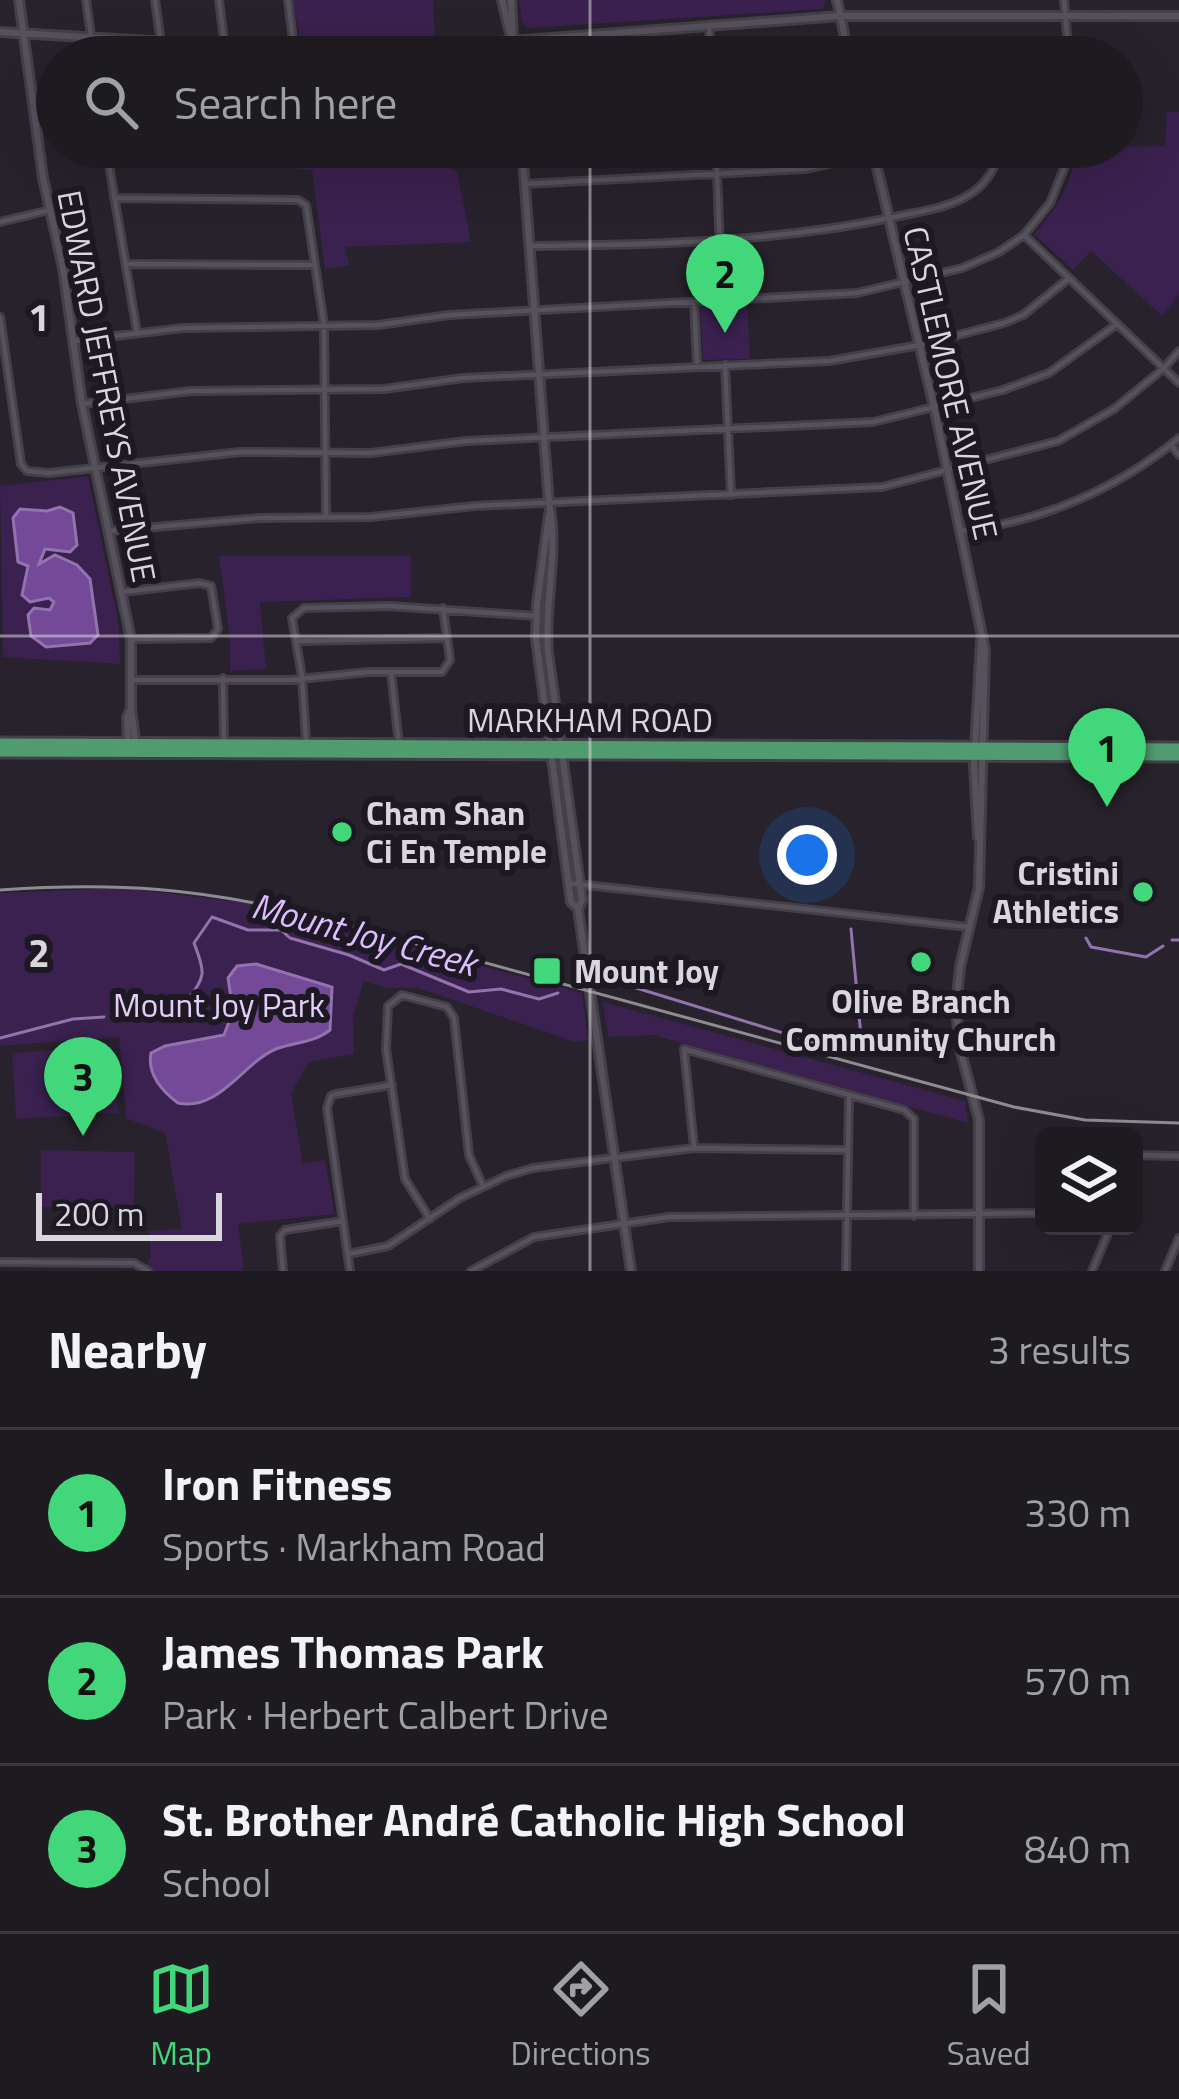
<!DOCTYPE html>
<meta charset="utf-8">
<style>
body{margin:0;font-family:"Titillium Web",sans-serif;background:#2a272d;color:#f1f3f6}
.controls{position:absolute;right:36px;bottom:36px;display:grid;overflow:hidden;border-radius:18px;box-shadow:0 12px 48px #0002}
.controls button{width:108px;height:108px;display:grid;place-items:center;padding:0;border:0;border-bottom:3px solid #3b383e;background:#1d1a20;color:#f1f3f6;font:60px sans-serif}
.scale{position:absolute;left:36px;bottom:30px;width:186px;box-sizing:border-box;padding-left:12px;border:6px solid #d9d6dd;border-top:0;font-size:33px;line-height:42px;white-space:nowrap;color:#d9d6dd;-webkit-text-stroke:9px #1d1922;paint-order:stroke}
.you{position:absolute;left:807px;top:855px;width:42px;height:42px;margin:-30px;border:9px solid #fff;border-radius:50%;background:#1a73e8;box-shadow:0 0 0 18px #1a73e833}
.badge{display:grid;place-items:center;width:78px;height:78px;border-radius:50%;background:#42d77b;color:#111;font-size:39px;font-weight:700}
.pin{position:absolute;translate:-50% -99px;filter:drop-shadow(0 3px 6px #0008)}
.pin::after{content:'';position:absolute;top:63px;width:42px;height:36px;background:inherit;clip-path:polygon(0 0,100% 0,50% 100%)}
.list{margin:0;padding:0;list-style:none}
h2{display:flex;justify-content:space-between;align-items:center;height:156px;margin:0;padding:0 48px;font-size:51px}
h2 small{font-size:39px;font-weight:400;color:#a0a1a5}
.list li{display:grid;grid-template-columns:78px 1fr auto;gap:36px;align-items:center;box-sizing:border-box;height:168px;padding:0 48px;border-top:3px solid #3b383e}
.list b{display:block;font-size:45px;white-space:nowrap}
.list p{margin:0;font-size:39px;white-space:nowrap;color:#a0a1a5}
.list em{font-size:39px;font-style:normal;color:#a0a1a5}
.icon{flex:none;width:66px;height:66px;fill:none;stroke:currentColor;stroke-width:2;stroke-linecap:round;stroke-linejoin:round}
.map{position:relative;flex:none;width:1179px;height:1271px;overflow:hidden}
.search{position:absolute;background:#1d1a20;box-shadow:0 12px 48px #0002;left:36px;right:36px;top:36px;height:132px;display:flex;align-items:center;gap:30px;box-sizing:border-box;padding:0 42px;border-radius:66px;color:#a0a1a5;font-size:45px}
.sheet{height:660px;background:#1d1a20}
nav{display:flex;justify-content:space-around;align-items:center;box-sizing:border-box;height:168px;border-top:3px solid #3b383e;background:#1d1a20;font-size:33px;color:#a0a1a5}
nav a{display:grid;justify-items:center;gap:6px}
nav .on{color:#42d77b}
.map>svg:first-child{display:block}
</style>
<div class="map">
<svg width="1179" height="1271" viewBox="0 0 1179 1271">
<rect width="100%" height="100%" fill="#27222b"/>
<path fill="#3a214f" d="M292 0H433L435 37 358 44 301 42Z
M519 0H826L823 9 528 28 522 22Z
M1167 112H1179V295L1162 316 1091 251 1073 270 1034 234C1056 210 1074 181 1076 147L1165 146Z
M294 147H350L352 160 436 163 457 171 471 242 345 247 349 265 325 269 312 170 296 169Z
M747 303 750 359 703 360 700 307Z
M88 476 119 625 120 664 3 657 0 486Z
M219 556H411V597L260 602 266 669 230 671V639Z
M126 888 248 903 582 993 588 1040 575 1042 418 988H387L364 981 353 1016 354 1054 309 1062 291 1093 303 1163 325 1160 335 1214 238 1224 244 1271H148L145 1267 151 1256 149 1231 182 1229 165 1133 126 1118 119 1037 0 1046V893Z
M603 1002 965 1101 968 1123 653 1035 608 1037Z
M113 1046 118 1113 16 1119 12 1053Z
M41 1150 135 1152 134 1207H41Z"/>
<path fill="#734998" stroke="#9273ad" stroke-width="3" d="M60 507 73 513 77 545 70 552 45 549 39 564 55 555 77 565 90 579 98 635 90 643 46 647 31 636 28 615 34 608 50 610 54 602 49 598 30 602 22 595 28 566 18 562 13 518 20 509 47 511Z
M256 964 332 987 330 1030C314 1043 294 1042 276 1049 244 1062 219 1112 178 1103 162 1091 147 1074 151 1053L165 1046 224 1035 233 1011 228 978 237 966Z"/>
<g fill="none" stroke-linecap="round" stroke-linejoin="round">
<path stroke="#9273ad" stroke-width="3" d="M1086 938 1091 947 1146 957 1163 946
M1172 940H1179
M607 979 855 1055 862 1052V1047L851 929
M158 1013 164 1008 171 1012C181 1008 200 988 202 974 203 965 197 951 194 943L212 917 248 930H281L290 938 349 955 384 970 401 964 469 992 501 989 539 999 558 993
M0 1038 73 1019 104 1017"/>
<g stroke="#444048" stroke-width="10">
<path id="minor" d="M86 0 94 57
M155 0 163 57
M219 0 226 57
M288 0 294 48
M1064 0 1069 57
M709 27 711 57
M106 147 137 332
M716 147 722 301
M525 184 805 169 907 147
M114 198 298 200 306 205 324 325 326 516
M0 222 50 210
M1024 235 1179 383
M530 246C652 245 776 242 895 217 921 211 951 208 973 192 989 181 996 165 1002 147
M129 264 315 265
M694 302 697 362
M0 317 21 464 27 471 49 473 240 452 371 453 466 441 873 422 1003 390 1049 373 1117 324
M73 341 183 328 378 325 449 315 857 293 962 268 999 252 1024 235 1050 203 1065 166 1068 147
M725 365 731 495
M82 404 191 391 384 389 463 378 829 361 920 345 1004 323 1023 315 1068 279
M1171 445 1179 455
M109 531 259 518 371 517 474 506 882 487 1058 441 1114 409 1163 369 1179 351
M961 531C1041 522 1117 489 1179 438
M122 592 200 583 211 586 218 629 211 638 131 639
M296 641 447 638
M391 672 399 744
M223 678 224 745
M132 680H290L369 672H442L450 660 443 608
M306 740 302 677 292 618 304 608 389 606 537 616
M568 883 968 927
M694 1147 684 1049 904 1110 914 1119V1216
M1134 1155 1179 1156
M430 1219 405 1179 386 1049 388 1006 402 995 447 1007 454 1018 469 1155 483 1186
M348 1254 388 1246 460 1198 506 1176 533 1168 694 1148 847 1150
M0 1262 134 1263 148 1271
M283 1271 280 1236 285 1230 343 1221
M350 1271 327 1108 331 1096 336 1094 392 1085
M471 1271 534 1237 669 1217 1044 1213
M846 1271 849 1095
M1092 1271 1111 1226
M1165 1271 1179 1238"/>
</g>
<g stroke="#444048" stroke-width="12">
<path id="tertiary" d="M19 0 43 178 63 268 82 404 131 639V709L136 747
M502 0 511 37
M511 0 514 57
M837 0 849 57
M0 32 354 53 840 16H1179
M522 147 549 504C559 553 544 602 548 652L582 900 578 909 631 1271
M872 147 934 406 985 650 979 887 960 967 956 1005 959 1045 979 1120V1271
M549 515 537 604 536 639 571 902 578 909
M128 746 127 717 131 709
M978 837 974 766 981 641"/>
</g>
<g stroke="#444048" stroke-width="15">
<path id="primary" d="M0 743 1179 748
M0 752 1179 756"/>
</g>
<use href="#minor" stroke="#56515c" stroke-width="4.5"/>
<use href="#tertiary" stroke="#56515c" stroke-width="6"/>
<use href="#primary" stroke="#509c6f" stroke-width="9"/>
<path stroke="#8e8b92" stroke-width="3" d="M0 890C118 882 199 888 314 916L1014 1107 1085 1120 1179 1123"/>
</g>
<path fill="none" stroke="#d9d6dd" stroke-width="3" stroke-opacity="0.55" d="M590 0V57M590 147V1271M0 636H1179"/>
<g fill="#42d77b" stroke="#1d1922" stroke-width="4.5">
<circle cx="342" cy="832" r="12"/>
<circle cx="1143" cy="892" r="12"/>
<circle cx="921" cy="962" r="12"/>
<rect x="532" y="956" width="30" height="30" rx="6"/>
</g>
<g text-anchor="middle" stroke-width="12" stroke-linejoin="round" paint-order="stroke">
<g font-size="33" fill="#d9d6dd" stroke="#1d1922">
<text transform="translate(951 383) rotate(77)" y="12">CASTLEMORE AVENUE</text>
<text transform="translate(107 386) rotate(79)" y="12">EDWARD JEFFREYS AVENUE</text>
<text x="590" y="732">MARKHAM ROAD</text>
</g>
<g font-size="33" font-weight="bold" fill="#d9d6dd" stroke="#1d1922" text-anchor="start">
<text x="366" y="825">Cham Shan<tspan x="366" dy="38">Ci En Temple</tspan></text>
<text x="1119" y="885" text-anchor="end">Cristini<tspan x="1119" dy="38">Athletics</tspan></text>
<text x="574" y="983">Mount Joy</text>
<text x="921" y="1013" text-anchor="middle">Olive Branch<tspan x="921" dy="38">Community Church</tspan></text>
</g>
<g font-size="33" fill="#e3cefa" stroke="#1d1922">
<text x="219" y="1017">Mount Joy Park</text>
</g>
<g font-size="36" font-style="italic" fill="#ddbdfe" stroke="#1d1922">
<text transform="translate(364 934) rotate(15)" y="13">Mount Joy Creek</text>
</g>
</g>
<g font-size="39" text-anchor="middle" font-weight="bold" fill="#d9d6dd" stroke="#1d1922" stroke-width="12" stroke-linejoin="round" paint-order="stroke">
<text x="39" y="331">1</text>
<text x="39" y="967">2</text>
</g>
</svg>
<div class="controls">
<button><svg class="icon" aria-label="layers" viewBox="0 0 24 24"><path d="M12 4l9 5-9 5-9-5zM3 14l9 5 9-5"/></svg></button>
</div>
<div class="scale">200 m</div>
<div class="you"></div>
<div class="pin badge" style="left:1107px;top:807px">1</div>
<div class="pin badge" style="left:725px;top:333px">2</div>
<div class="pin badge" style="left:83px;top:1136px">3</div>
<div class="search"><svg class="icon" aria-label="search" viewBox="0 0 24 24"><circle cx="10" cy="10" r="6"/><path d="M15 15l6 6"/></svg>Search here</div>
</div>
<section class="sheet">
<h2>Nearby<small>3 results</small></h2>
<ul class="list">
<li><span class="badge">1</span><div><b>Iron Fitness</b><p>Sports · Markham Road</p></div><em>330 m</em></li>
<li><span class="badge">2</span><div><b>James Thomas Park</b><p>Park · Herbert Calbert Drive</p></div><em>570 m</em></li>
<li><span class="badge">3</span><div><b>St. Brother André Catholic High School</b><p>School</p></div><em>840 m</em></li>
</ul>
</section>
<nav>
<a class="on"><svg class="icon" aria-label="map" viewBox="0 0 24 24"><path d="M3 6l6-2 6 2 6-2v14l-6 2-6-2-6 2zM9 4v14M15 6v14"/></svg>Map</a>
<a><svg class="icon" aria-label="directions" viewBox="0 0 24 24"><path d="M12 3l9 9-9 9-9-9zM9 14v-3h6M13 9l2 2-2 2"/></svg>Directions</a>
<a><svg class="icon" aria-label="saved" viewBox="0 0 24 24"><path d="M7 4h10v16l-5-4-5 4z"/></svg>Saved</a>
</nav>
